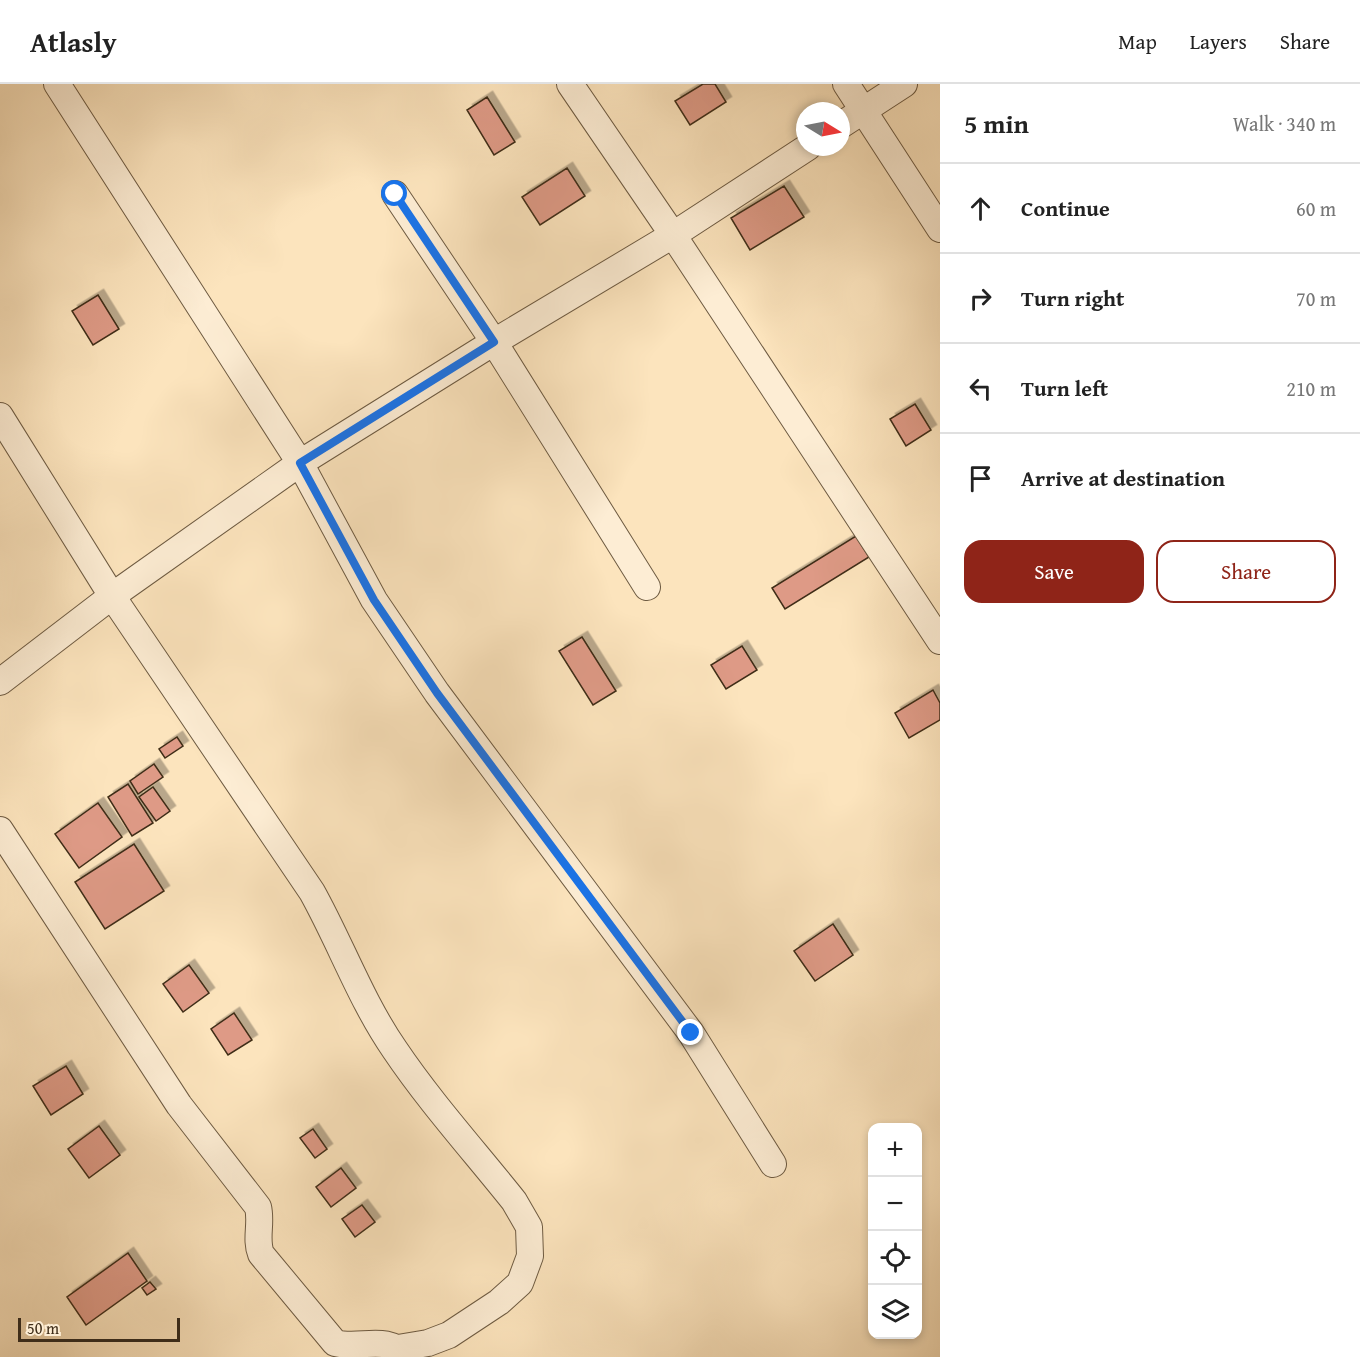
<!DOCTYPE html>
<meta charset="utf-8">
<style>
body{margin:0;font-family:"Gentium Book Plus",serif;background:#f6f6f6;color:#222}
.controls{position:absolute;right:18px;bottom:18px;display:grid;overflow:hidden;border-radius:12px;box-shadow:0 3px 9px #0003}
.controls button{width:54px;height:54px;display:grid;place-items:center;padding:0;border:0;border-bottom:2px solid #e0e0e0;background:#fff;color:#222;font:30px sans-serif}
.compass{position:absolute;left:796px;top:18px;width:54px;height:54px;border-radius:50%;background:#fff;box-shadow:0 3px 9px #0003;rotate:100deg}
.scale{position:absolute;left:18px;bottom:15px;width:162px;box-sizing:border-box;padding-left:6px;border:3px solid #3f2d19;border-top:0;font-size:16px;line-height:21px;white-space:nowrap;color:#3f2d19;-webkit-text-stroke:4px #fdedd4;paint-order:stroke}
.stop{position:absolute;width:18px;height:18px;margin:-14px;border:4px solid #1a73e8;border-radius:50%;background:#fff}
.stop.end{background:#1a73e8;border-color:#fff;box-shadow:0 2px 6px #0008}
.list{margin:0;padding:0;list-style:none}
h2{display:flex;justify-content:space-between;align-items:center;height:78px;margin:0;padding:0 24px;font-size:26px}
h2 small{font-size:20px;font-weight:400;color:#767676}
.list li{display:grid;grid-template-columns:39px 1fr auto;gap:18px;align-items:center;box-sizing:border-box;height:90px;padding:0 24px;border-top:2px solid #e0e0e0}
.list b{display:block;font-size:22px;white-space:nowrap}
.list em{font-size:20px;font-style:normal;color:#767676}
.actions{display:flex;gap:12px;padding:18px 24px}
.actions a{flex:1;padding:14px 0;border:2px solid #8f2418;border-radius:18px;text-align:center;font-size:21px;color:#8f2418}
.actions .main{background:#8f2418;color:#fff}
.icon{flex:none;width:33px;height:33px;fill:none;stroke:currentColor;stroke-width:2;stroke-linecap:round;stroke-linejoin:round}
.map{position:relative;flex:none;width:940px;height:1273px;overflow:hidden}
header{display:flex;align-items:center;gap:36px;box-sizing:border-box;height:84px;padding:0 30px;background:#fff;border-bottom:2px solid #e0e0e0}
header strong{font-size:28px}
nav{display:flex;gap:33px;margin-inline-start:auto;font-size:21px}
main{display:flex}
aside{flex:1;background:#fff}
.map>svg:first-child{display:block}
</style>
<header>
<strong>Atlasly</strong>
<nav><a>Map</a><a>Layers</a><a>Share</a></nav>
</header>
<main>
<div class="map">
<svg width="940" height="1273" viewBox="0 0 940 1273">
<defs>
<filter id="shadow"><feDropShadow dx="5.5" dy="-5.5" stdDeviation="0" flood-color="#0004"/></filter>
</defs>
<rect width="100%" height="100%" fill="#fce4bd"/>
<filter id="stains"><feTurbulence type="fractalNoise" baseFrequency=".00333" numOctaves="4"/><feColorMatrix values="0 0 0 0 .2 0 0 0 0 .09 0 0 0 0 .02 0 0 0 .5 -.17"/></filter>
<radialGradient id="worn" r=".72"><stop offset=".6" stop-color="#630" stop-opacity="0"/><stop offset="1" stop-color="#630" stop-opacity=".3"/></radialGradient>
<path fill="#de9a86" stroke="#3f2d19" stroke-width="1.5" filter="url(#shadow)" d="M703 0H715L726 18 690 41 675 17Z
M487 13 515 58 494 71 467 26Z
M567 84 585 112 540 141 522 113Z
M784 102 804 133 750 166 731 134Z
M98 211 119 245 93 261 72 227Z
M915 320 931 346 906 362 890 335Z
M856 452 869 473 785 525 772 504Z
M582 553 616 607 593 621 559 567Z
M742 562 757 586 726 605 711 581Z
M933 606 940 619V636L909 654 895 629Z
M177 653 183 662 165 674 159 665Z
M154 680 163 693 138 710 130 697Z
M128 700 153 739 132 752 108 713Z
M153 703 170 727 156 737 139 713Z
M98 719 122 753 79 784 55 750Z
M134 760 164 807 105 845 75 798Z
M833 840 853 871 815 897 794 867Z
M189 881 209 909 183 928 163 900Z
M234 929 252 956 228 971 211 945Z
M66 982 83 1010 51 1031 33 1002Z
M99 1042 120 1071 89 1094 68 1065Z
M313 1045 327 1065 315 1074 300 1054Z
M341 1084 356 1104 331 1123 316 1103Z
M362 1121 375 1138 355 1153 342 1135Z
M128 1169 147 1197 86 1241 67 1213Z
M150 1198 156 1205 147 1211 142 1204Z"/>
<g fill="none" stroke-linecap="round" stroke-linejoin="round">
<g stroke="#6e5b42" stroke-width="28">
<path id="minor" d="M57 0 300 379 374 516 437 609 691 949 773 1080
M570 0 673 151 940 557
M846 0 940 145
M841 41 904 0
M395 110 494 258 647 503
M0 332 112 512 312 808C341 860 361 917 395 966 430 1018 475 1068 514 1117L529 1143 530 1172 520 1199 499 1218 449 1251 428 1259 398 1264
M0 598 112 512 300 379 494 258 673 151 808 63
M0 746 179 1021 258 1123C262 1139 255 1155 261 1170L335 1259C361 1266 386 1249 407 1273"/>
</g>
<use href="#minor" stroke="#fdedd4" stroke-width="26"/>
</g>
<g fill="none" stroke-linecap="round" stroke-linejoin="round">
<path stroke="#1a73e8" stroke-width="8" d="M395 110 494 258 300 379 374 516 437 609 691 949"/>
</g>
<rect width="100%" height="100%" filter="url(#stains)"/>
<rect width="100%" height="100%" fill="url(#worn)"/>
</svg>
<div class="controls">
<button>+</button>
<button>−</button>
<button><svg class="icon" aria-label="locate" viewBox="0 0 24 24"><circle cx="12" cy="12" r="6"/><path d="M12 2v4M12 18v4M2 12h4M18 12h4"/></svg></button>
<button><svg class="icon" aria-label="layers" viewBox="0 0 24 24"><path d="M12 4l9 5-9 5-9-5zM3 14l9 5 9-5"/></svg></button>
</div>
<svg class="compass" viewBox="-18 -18 36 36"><path d="M0-13l5 13h-10z" fill="#e53935"/><path d="M0 13l5-13h-10z" fill="#767676"/></svg>
<div class="scale">50 m</div>
<div class="stop" style="left:395px;top:110px"></div>
<div class="stop end" style="left:691px;top:949px"></div>
</div>
<aside>
<h2>5 min<small>Walk · 340 m</small></h2>
<ul class="list">
<li><svg class="icon" aria-label="ahead" viewBox="0 0 24 24"><path d="M12 20V5M6 11l6-6 6 6"/></svg><div><b>Continue</b></div><em>60 m</em></li>
<li><svg class="icon" aria-label="right" viewBox="0 0 24 24"><path d="M7 20v-9h11M14 6l5 5-5 5"/></svg><div><b>Turn right</b></div><em>70 m</em></li>
<li><svg class="icon" aria-label="left" viewBox="0 0 24 24"><path d="M17 20v-9H6M10 6l-5 5 5 5"/></svg><div><b>Turn left</b></div><em>210 m</em></li>
<li><svg class="icon" aria-label="arrive" viewBox="0 0 24 24"><path d="M6 21V4h12l-3 4 3 4H6"/></svg><div><b>Arrive at destination</b></div></li>
</ul>
<div class="actions"><a class="main">Save</a><a>Share</a></div>
</aside>
</main>
